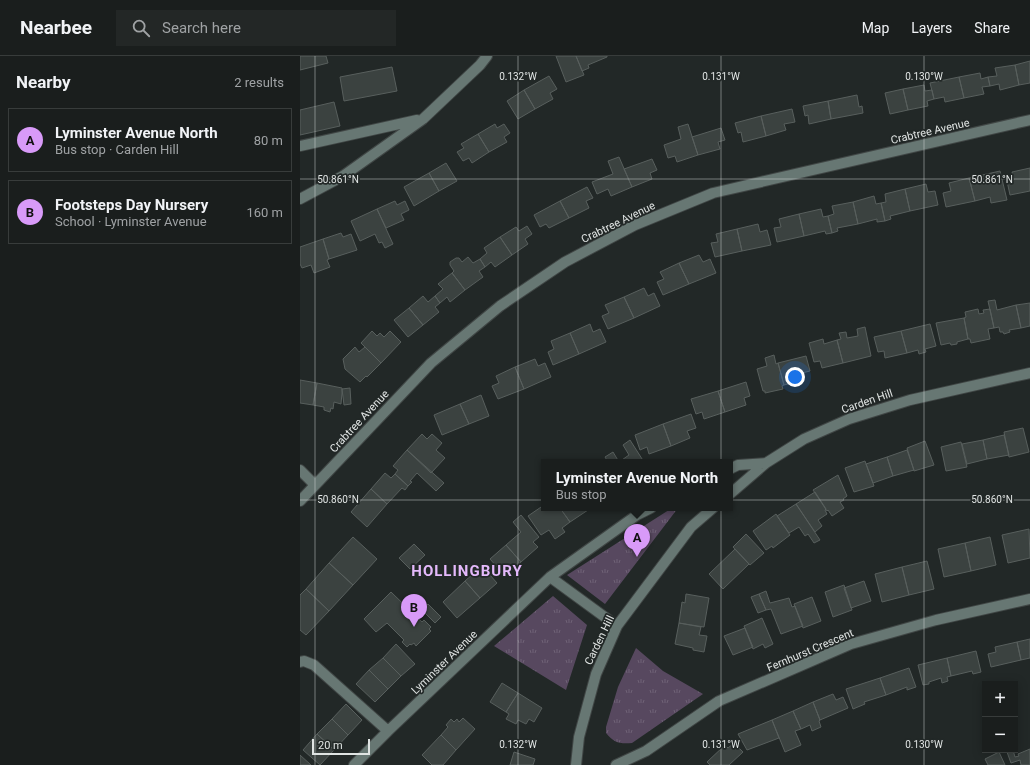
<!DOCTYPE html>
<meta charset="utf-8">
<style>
body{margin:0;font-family:Roboto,sans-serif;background:#232726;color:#f1f3f6}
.controls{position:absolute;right:12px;bottom:12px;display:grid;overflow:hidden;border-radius:0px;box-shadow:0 2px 10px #0003}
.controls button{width:36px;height:36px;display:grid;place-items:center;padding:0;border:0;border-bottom:1px solid #383c3b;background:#1a1e1d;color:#f1f3f6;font:20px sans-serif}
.scale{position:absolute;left:12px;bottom:10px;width:58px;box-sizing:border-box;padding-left:4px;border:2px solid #e0e4e3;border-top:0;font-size:11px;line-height:14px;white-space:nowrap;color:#e0e4e3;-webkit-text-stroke:3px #222827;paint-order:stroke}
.you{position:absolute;left:495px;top:321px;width:14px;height:14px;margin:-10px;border:3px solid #fff;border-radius:50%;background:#1a73e8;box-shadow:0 0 0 6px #1a73e833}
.badge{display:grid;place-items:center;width:26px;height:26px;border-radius:50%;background:#d89af8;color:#111;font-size:13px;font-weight:700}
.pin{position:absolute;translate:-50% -33px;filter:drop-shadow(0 1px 2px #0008)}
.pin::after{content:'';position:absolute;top:21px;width:14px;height:12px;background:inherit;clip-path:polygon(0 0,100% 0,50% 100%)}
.popup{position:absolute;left:241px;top:403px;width:192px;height:52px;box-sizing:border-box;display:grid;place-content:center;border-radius:0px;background:#1a1e1d;filter:drop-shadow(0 1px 3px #0005);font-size:13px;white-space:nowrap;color:#9fa2a4}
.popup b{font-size:15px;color:#f1f3f6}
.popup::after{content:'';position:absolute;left:50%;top:100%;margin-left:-8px;border:8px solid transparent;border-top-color:#1a1e1d}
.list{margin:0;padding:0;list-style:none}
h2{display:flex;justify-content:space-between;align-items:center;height:52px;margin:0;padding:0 16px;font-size:17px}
h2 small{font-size:13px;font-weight:400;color:#9fa2a4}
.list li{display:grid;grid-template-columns:26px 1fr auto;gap:12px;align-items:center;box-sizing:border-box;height:64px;margin:0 8px 8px;padding:0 8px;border:1px solid #383c3b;border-radius:0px}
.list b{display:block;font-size:15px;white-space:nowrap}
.list p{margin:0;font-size:13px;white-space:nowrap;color:#9fa2a4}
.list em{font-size:13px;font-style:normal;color:#9fa2a4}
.icon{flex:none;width:22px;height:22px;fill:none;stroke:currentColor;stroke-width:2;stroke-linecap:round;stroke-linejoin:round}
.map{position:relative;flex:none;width:730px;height:709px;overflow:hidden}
header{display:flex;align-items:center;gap:24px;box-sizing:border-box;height:56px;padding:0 20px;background:#1a1e1d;border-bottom:1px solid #383c3b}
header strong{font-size:19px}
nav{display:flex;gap:22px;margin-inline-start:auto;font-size:14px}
.search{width:280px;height:36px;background:#232726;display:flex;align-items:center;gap:10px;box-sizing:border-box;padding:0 14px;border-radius:0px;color:#9fa2a4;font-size:15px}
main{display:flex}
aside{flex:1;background:#1a1e1d}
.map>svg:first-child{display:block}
</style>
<header>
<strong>Nearbee</strong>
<div class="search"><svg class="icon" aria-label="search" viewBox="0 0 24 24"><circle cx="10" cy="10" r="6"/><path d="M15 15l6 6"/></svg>Search here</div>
<nav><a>Map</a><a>Layers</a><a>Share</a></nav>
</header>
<main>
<aside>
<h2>Nearby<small>2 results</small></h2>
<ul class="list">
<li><span class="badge">A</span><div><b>Lyminster Avenue North</b><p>Bus stop · Carden Hill</p></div><em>80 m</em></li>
<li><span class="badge">B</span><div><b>Footsteps Day Nursery</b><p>School · Lyminster Avenue</p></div><em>160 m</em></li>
</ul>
</aside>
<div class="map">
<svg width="730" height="709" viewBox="0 0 730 709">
<defs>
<pattern id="grass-tufts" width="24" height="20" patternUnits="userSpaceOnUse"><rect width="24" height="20" fill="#57485f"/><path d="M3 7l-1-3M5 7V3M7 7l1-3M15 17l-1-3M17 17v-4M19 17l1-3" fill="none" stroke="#6f6276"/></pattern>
</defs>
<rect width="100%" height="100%" fill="#222827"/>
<path fill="url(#grass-tufts)" d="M372 452H378L305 548 267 519Z
M253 540 287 569 266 634 194 590Z
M336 592 363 615 403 638 332 687C320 688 314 687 306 677V671L318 631Z"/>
<path fill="#3b4240" stroke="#585f5d" d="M0 0H26L28 7 0 14Z
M256 0H276L284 19 266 26Z
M276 0H307V1L288 9 289 12 282 15Z
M730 5V27L719 29 715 9Z
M715 9 719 29 700 34 699 28 690 30 688 21 697 20 695 12Z
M92 11 97 35 44 45 40 21Z
M680 17 681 23 688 21 690 30 682 31 684 38 664 42 659 21Z
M249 20 257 33 250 37 253 43 235 53 224 34Z
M659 21 664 42 645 46 644 41 634 43 630 27Z
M624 29 625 35 632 34 634 43 627 45 628 50 608 54 603 33Z
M603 33 608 54 590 58 585 37Z
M224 34 235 53 218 63 207 45Z
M557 39 559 51 562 50 563 57 531 63 528 45Z
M528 45 531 63 509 68 508 59 505 60 503 50Z
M34 46 40 70 0 79V54Z
M492 53 495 66 484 68 486 74 466 80 461 60Z
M461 60 466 80 443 86 441 76 438 77 435 67Z
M195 68 197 72 204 68 210 77 204 81 207 86 189 96 178 78Z
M388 68 398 99 377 106 375 100 368 102 364 89 381 83 378 71Z
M421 72 425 84 418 86 420 93 398 99 392 81Z
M178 78 189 96 172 107 169 102 163 105 157 96 164 92 161 88Z
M319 101 332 131 311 140 308 133 297 138 292 126 313 118 308 105Z
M352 103 357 114 350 117 352 123 332 131 324 113Z
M146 107 157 125 139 135 129 117Z
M730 112V135L710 139 707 125 714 124 712 116Z
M700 115 707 144 691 147 690 141 675 145 669 122Z
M129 117 139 135 114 150 104 131Z
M669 122 675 145 646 151 643 137 651 135 649 127Z
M626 128 628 136 635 135 638 149 610 155 605 133Z
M287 131 293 142 286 145 289 152 269 162 260 145Z
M605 133 610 155 590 160 591 163 585 165 581 147 586 146 585 138Z
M574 140 576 148 581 147 585 165 577 166V163L558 168 553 146Z
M95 145 97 149 105 145 109 154 101 158 104 164 86 172 77 153Z
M260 145 269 162 249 172 246 168 240 171 234 159Z
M553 146 558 168 537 172 538 175 532 177 528 160 534 158 532 150Z
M77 153 93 188 85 192 82 186 79 187 75 178 60 185 51 165Z
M521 153 523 161 528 160 532 177 526 178 525 175 504 180 499 158Z
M499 158 504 180 477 186 474 172 481 171 479 163Z
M458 168 460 176 467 174 471 189 442 195 437 173Z
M227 170 232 178 225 183 228 188 212 199 200 181 216 171 219 175Z
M437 173 442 195 415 201 411 187 418 186 416 178Z
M41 177 43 181 51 178 57 194 29 203 23 183Z
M200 181 212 199 195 211 191 206 185 211 180 203 187 197 184 192Z
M23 183 29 203 27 204 30 211 14 217 11 209 2 212 0 208V191Z
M399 199 403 206 410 203 416 217 389 228 379 207Z
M168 201 173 207 180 203 185 211 179 215 183 221 165 234 152 217 154 215 150 209V206L156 202H159L162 206Z
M379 207 389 228 363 239 357 226 364 223 360 216Z
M152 217 165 234 150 246 147 241 140 247 135 240 143 233 138 228Z
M344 232 348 240 354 237 360 250 334 262 324 241Z
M123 240 128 246 135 240 140 247 135 251 139 256 123 269 109 252Z
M324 241 334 262 308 273 302 260 309 257 305 249Z
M695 244 697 254 716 249 721 272 709 274 710 276 704 278 703 276H700L699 271 694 272 688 245Z
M730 247V270L721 272 716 249Z
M109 252 123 269 108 281 94 264Z
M678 253 679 258 684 257 683 254 690 253 694 272 688 273 690 283 671 287 670 283H668L664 262 666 261 665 256Z
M664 262 668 283 657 286V288L651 289 650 287 641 289 636 267Z
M290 268 293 276 300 273 306 286 279 298 270 277Z
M630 268 636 290 625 293 626 296 619 298 618 294 607 297 601 275Z
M565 271 571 300 543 307 537 284 541 283 539 277 546 276 547 282 558 280 557 273Z
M72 275 77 280 80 277 84 281 90 275 101 286 81 307 61 287Z
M601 275 607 297 585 302 584 295 578 296 574 281Z
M270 277 279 298 253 309 248 296 254 293 251 285Z
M523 283 524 288 537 284 543 307 522 312 520 305 514 306 509 287Z
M55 291 59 296 65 291 81 307 67 321 66 320 60 326 45 313 43 303Z
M474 299 476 308 478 307 484 329 482 330 483 333 465 337V335H463L457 313 467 310 465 302Z
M506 300 510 315 502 317 504 324 484 329 478 307Z
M235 303 238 310 245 307 251 321 224 333 215 311Z
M215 311 224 333 198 343 192 330 199 327 196 320Z
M0 324 17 327 13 349 0 347Z
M446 326 450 340 444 342 446 349 425 356 418 335Z
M17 327 42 332V337L41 348 34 346 33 353 31 352 30 356 24 354V351L13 349Z
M50 332 51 348 44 349 42 333Z
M418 335 425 356 404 363 402 356 396 358 391 343Z
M181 339 189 360 169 368 160 348Z
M160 348 169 368 142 379 134 359Z
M391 358 396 372 387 375 390 382 371 390 363 368Z
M363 368 371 390 349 398 347 391 340 394 335 379Z
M723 372 729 396 709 401 704 376Z
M122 378 127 383 132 378 142 387 136 394 145 402 131 417 107 394Z
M704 379 709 399 687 403 683 384Z
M330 384 344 406H308L305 401 313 396 319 406 329 399 323 389Z
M683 384 687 403 667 408 662 388Z
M625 385 634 409 614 415 607 392Z
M661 386 667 411 646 415 641 391Z
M107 394 144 427 136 435 117 417 110 425 112 426 108 430 95 418 98 414 93 410Z
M607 394 614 414 593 420 587 401Z
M587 401 593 420 573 427 566 408Z
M565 405 574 430 554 436 545 412Z
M85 417 91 422 95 418 108 430 105 434 102 432 87 448 71 433Z
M538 419 547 440 543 443 544 444 540 446 544 452 532 460 528 454 527 455 513 434Z
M71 433 87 448 67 471 51 456Z
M515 436 526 453 525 454 527 458 518 464 522 470 515 476 496 448Z
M496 448 520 484 514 487 508 478 505 480 499 471 489 477 477 460Z
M244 449V452H260L270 466 262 472 265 476 255 483 249 474 241 479 228 460Z
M260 452H287L288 454 270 466Z
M476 458 490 479 473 492 472 490 466 494 453 475Z
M221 459 239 481 233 486 238 491 221 506 206 489 221 476 213 466Z
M729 473 730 502 708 507 702 479Z
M446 478 464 497 450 509 433 491Z
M53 481 77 503 53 529 29 507Z
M690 481 696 509 671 515 665 487Z
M665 487 671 515 644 521 638 493Z
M114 488 125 499 110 513 99 502Z
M206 489 221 506 205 520 190 503Z
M435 493 449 508 423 533 409 518Z
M627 505 634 533 609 539 602 511Z
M29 507 53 529 29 555 6 533Z
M182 510 197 527 180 542 165 525Z
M602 511 609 539 582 546 575 518Z
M165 525 180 542 157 562 143 546Z
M564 525 571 545 551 552 544 532Z
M544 529 552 554 533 561 525 536Z
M6 533 29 555 6 579 0 574V539Z
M466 535 470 547 489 542 492 551 495 550 503 570 481 578 471 553 466 554 459 538Z
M91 536 122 566 124 564 131 571 129 573 131 575 116 590 114 587 111 589 110 588 107 591 102 586 104 584 87 567 76 576 64 563Z
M386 538 409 542 404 571 379 567 382 546 385 547Z
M459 538 466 554 458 557 451 541Z
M512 541 521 565 503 572 494 548Z
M128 548 141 561 135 567 122 554Z
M462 562 473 588 465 592 463 588 453 593 444 570Z
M379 567 401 571 399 579 407 580 404 596 393 594V592L375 588Z
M445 572 453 591 433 599 424 580Z
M730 583V602L721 604 717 586Z
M717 586 721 604 691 611 688 598 696 596 695 591Z
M96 588 115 608 101 620 83 602Z
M676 595 681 616 673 618 672 615 651 620 647 602Z
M83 602 101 620 88 633 69 614Z
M647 602 651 620 647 621 648 625 642 627 641 622 629 626V628L623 629 618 609Z
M609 612 616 631 607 634V631L586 639 580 622Z
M69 614 88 633 75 646 56 628Z
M580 622 586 639 564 646 565 648 553 653 546 633Z
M202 627 218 637 206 656 190 646Z
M218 637 242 652 234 666 229 663 226 668 218 664 216 668 206 663 209 658 206 656Z
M533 638 536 644 543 641 548 652 520 664 513 646Z
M513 646 520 664 519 665 521 671 512 675 510 669 501 673 493 655Z
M46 648 62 664 48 679 32 663Z
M493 655 501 673 495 675 501 689 485 696 472 664Z
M163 662 175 673 156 694 141 679 148 671 146 669 151 663 154 666 157 663 159 666Z
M32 663 48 679 34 694 17 678Z
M472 664 479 682 447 694 438 678Z
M17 678 34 694 20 709 3 694Z
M141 679 156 694 143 709H132L122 699Z
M434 687 443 696 429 709H410L407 706 425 689 428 692Z
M730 693V709H721L720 704 711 707 707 696 713 694 715 701 719 700 718 698Z
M214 696 235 703 233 709H210Z
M699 696 705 709H688L685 703Z
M0 699 11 709H0Z"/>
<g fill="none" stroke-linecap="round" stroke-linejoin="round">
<g stroke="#404645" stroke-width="12">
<path id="minor" d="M0 90 117 64
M0 143 43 120 123 63 180 9 187 0
M430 413 438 409 466 407
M0 414 15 429
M430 438 466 407 504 383 549 363 610 344 730 317
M0 445 131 307 200 250 265 206 335 169 413 137 730 64
M250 521 317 570
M0 606 4 605 14 609 88 675
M54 709 88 675 250 521 337 459 351 452
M276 709 279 681 296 618 317 570 391 471 413 452
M316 709 346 695 419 645 551 588 636 564 730 543"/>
</g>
<use href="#minor" stroke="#677773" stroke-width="10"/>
</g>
<path fill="none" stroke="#e0e4e3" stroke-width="1" stroke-opacity="0.45" d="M15 0V709M218 0V709M421 0V709M624 0V709M0 123H730M0 444H730"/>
<g text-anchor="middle" stroke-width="3.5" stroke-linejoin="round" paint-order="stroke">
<g font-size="11" fill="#e0e4e3" stroke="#222827">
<text transform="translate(630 75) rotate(-13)" y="4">Crabtree Avenue</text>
<text transform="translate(318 166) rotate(-26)" y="4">Crabtree Avenue</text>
<text transform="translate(567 345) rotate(-19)" y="4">Carden Hill</text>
<text transform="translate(59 365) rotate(-47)" y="4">Crabtree Avenue</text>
<text transform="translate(299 584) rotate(-64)" y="4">Carden Hill</text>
<text transform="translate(510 594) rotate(-23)" y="4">Fernhurst Crescent</text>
<text transform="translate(144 606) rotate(-44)" y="4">Lyminster Avenue</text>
</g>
<g font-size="15" font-weight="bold" letter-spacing="1" fill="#e4b9fb" stroke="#222827">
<text x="167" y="520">HOLLINGBURY</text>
</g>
</g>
<g font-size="10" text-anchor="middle" fill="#e0e4e3" stroke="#222827" stroke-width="3.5" stroke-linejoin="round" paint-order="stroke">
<text x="218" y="24">0.132°W</text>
<text x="421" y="24">0.131°W</text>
<text x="624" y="24">0.130°W</text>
<text x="38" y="127">50.861°N</text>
<text x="692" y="127">50.861°N</text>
<text x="38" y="447">50.860°N</text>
<text x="692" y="447">50.860°N</text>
<text x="218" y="692">0.132°W</text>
<text x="421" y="692">0.131°W</text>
<text x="624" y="692">0.130°W</text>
</g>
</svg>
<div class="controls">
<button>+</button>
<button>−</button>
</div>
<div class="scale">20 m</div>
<div class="you"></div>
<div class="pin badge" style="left:337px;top:501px">A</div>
<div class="popup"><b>Lyminster Avenue North</b>Bus stop</div>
<div class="pin badge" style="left:114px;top:571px">B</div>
</div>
</main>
